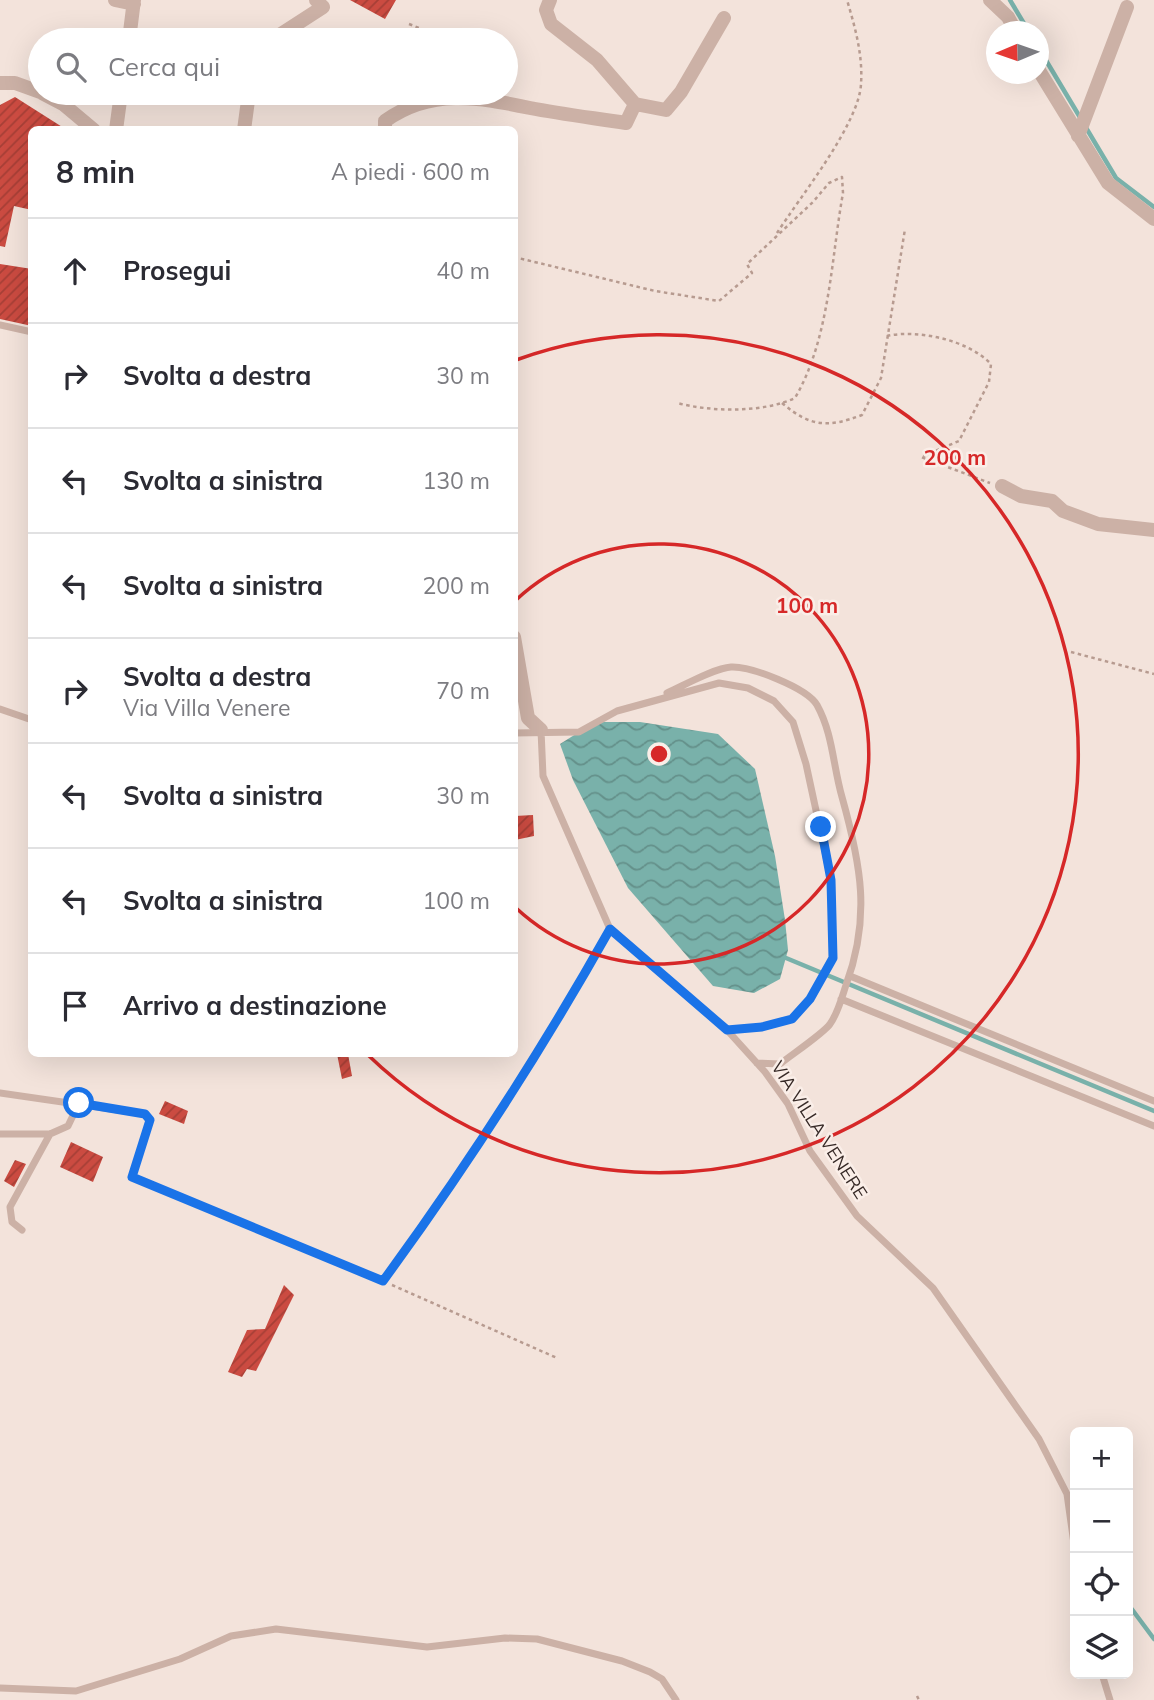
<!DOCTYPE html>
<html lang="it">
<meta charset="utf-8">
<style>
body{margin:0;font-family:Mulish,sans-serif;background:#f2f2f3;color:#2b2b33}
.controls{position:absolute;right:21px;bottom:21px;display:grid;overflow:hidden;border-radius:10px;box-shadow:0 7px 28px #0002}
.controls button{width:63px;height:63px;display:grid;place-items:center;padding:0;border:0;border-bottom:2px solid #e1e1e2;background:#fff;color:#2b2b33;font:35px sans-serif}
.compass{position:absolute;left:986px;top:21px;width:63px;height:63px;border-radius:50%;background:#fff;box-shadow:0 7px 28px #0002;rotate:268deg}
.stop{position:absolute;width:21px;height:21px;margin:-16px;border:5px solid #1a73e8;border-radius:50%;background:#fff}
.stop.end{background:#1a73e8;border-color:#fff;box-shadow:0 2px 7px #0008}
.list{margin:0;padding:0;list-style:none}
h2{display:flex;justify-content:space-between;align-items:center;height:91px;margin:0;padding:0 28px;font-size:30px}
h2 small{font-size:23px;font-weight:400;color:#7c7c81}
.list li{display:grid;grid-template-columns:46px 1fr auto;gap:21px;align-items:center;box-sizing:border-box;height:105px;padding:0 28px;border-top:2px solid #e1e1e2}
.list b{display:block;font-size:26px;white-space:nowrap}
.list p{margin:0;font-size:23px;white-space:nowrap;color:#7c7c81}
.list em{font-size:23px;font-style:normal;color:#7c7c81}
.icon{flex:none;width:38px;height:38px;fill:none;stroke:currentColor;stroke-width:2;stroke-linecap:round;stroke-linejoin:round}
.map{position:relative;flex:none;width:1154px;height:1700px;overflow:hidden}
.search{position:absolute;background:#fff;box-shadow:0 7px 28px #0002;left:28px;top:28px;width:490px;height:77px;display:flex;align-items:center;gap:18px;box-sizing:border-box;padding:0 24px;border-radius:38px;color:#7c7c81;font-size:26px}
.panel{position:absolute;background:#fff;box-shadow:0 7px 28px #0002;left:28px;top:126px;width:490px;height:931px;border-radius:10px}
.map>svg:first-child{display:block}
</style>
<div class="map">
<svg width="1154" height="1700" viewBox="0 0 1154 1700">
<defs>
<pattern id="water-waves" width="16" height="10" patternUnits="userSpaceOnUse" patternTransform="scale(1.75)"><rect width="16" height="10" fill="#79b1aa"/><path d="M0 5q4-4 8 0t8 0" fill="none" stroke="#64908a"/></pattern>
<pattern id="building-hatch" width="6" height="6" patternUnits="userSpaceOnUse" patternTransform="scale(1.75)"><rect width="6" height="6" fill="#cb4b41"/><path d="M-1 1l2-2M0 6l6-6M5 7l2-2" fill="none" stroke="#a63f36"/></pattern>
</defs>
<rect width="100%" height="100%" fill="#f3e3db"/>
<path fill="url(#water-waves)" d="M595 722H640L718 734 755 769 775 856 785 920 788 950 780 979 754 993 713 986 628 888 573 780 560 744Z"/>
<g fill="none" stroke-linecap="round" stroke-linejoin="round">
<path stroke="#79b1aa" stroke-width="4.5" d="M1010 0 1029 32
M1038 47 1081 119
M1085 126 1116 178 1154 207
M786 958 1154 1111
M1128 1604 1154 1639"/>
</g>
<path fill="url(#building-hatch)" d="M350 0H396L385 19Z
M15 97 67 130H32V210L14 206 5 247 0 246V105Z
M0 264 32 269V326L0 319Z
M533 815 534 836 515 840V816Z
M337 1054H348L352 1076 342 1079Z
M165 1101 188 1111 184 1124 159 1114Z
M71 1142 103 1157 93 1182 60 1167Z
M15 1160 26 1164 14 1187 4 1181Z
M284 1285 294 1295 256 1371 247 1369 242 1377 228 1372 247 1330 265 1329Z"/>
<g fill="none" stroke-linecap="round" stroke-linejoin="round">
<path stroke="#b79b90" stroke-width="2.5" stroke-dasharray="3.5 3.5" stroke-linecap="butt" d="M409 24 450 40
M777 233C800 197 859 124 861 84 863 55 855 27 847 0
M514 257 655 291 719 301 752 273 747 264 813 202 829 183 842 177 843 193C831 259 830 338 795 398 762 413 712 412 677 403
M887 336C918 329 968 340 991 364L989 382 959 441 921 457 990 483
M782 403C810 427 828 428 862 415L881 378 905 229
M1071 652 1154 674
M392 1285 557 1358
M917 1696 919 1700"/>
<path stroke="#ccb1a6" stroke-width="7" d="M0 325 32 332
M667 693C683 686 714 668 731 667 751 666 807 688 817 705 833 734 833 766 842 797 861 865 871 917 846 985 842 997 838 1013 830 1024 824 1033 791 1055 780 1064L757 1063
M0 709 32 720
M541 730 543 776 610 929 727 1030 765 1072 788 1104 810 1151 857 1216 933 1288 1039 1439 1067 1494 1075 1551
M514 733 579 732 617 711 719 683 748 688 774 701 793 722 806 764 831 880 833 958 810 999 792 1019 762 1027 727 1030
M850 976 1154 1101
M841 999 1154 1126
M0 1093 145 1114 150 1120 132 1177 383 1281C465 1169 542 1050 610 929
M0 1134H50L68 1126 79 1103
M22 1230 12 1222 10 1207 50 1134
M1102 1674 1110 1700
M0 1688 76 1691 180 1659 231 1636 276 1629 427 1647 505 1638 537 1639 622 1661 650 1672 662 1679 676 1700"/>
<path stroke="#ccb1a6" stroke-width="14" d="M115 0 134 4
M550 0 546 10 551 24 597 60 635 104
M990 0 1008 17 1016 32
M129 40 134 0
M272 40 323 7 316 0
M1038 69 1108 183 1154 219
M0 83H15L40 92
M42 93 63 104 94 130
M116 130 121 93
M244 130 249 93
M385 130V121C431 88 478 97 530 108 561 114 594 118 626 123L635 104 666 110 681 92 724 18
M1078 136 1127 7
M1002 486 1021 496 1052 501 1063 511 1098 524 1154 530
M514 637 528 718 541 730"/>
</g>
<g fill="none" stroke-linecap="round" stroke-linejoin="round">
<path stroke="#1a73e8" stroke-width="9" d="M79 1103 145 1114 150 1120 132 1177 383 1281C465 1169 542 1050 610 929L727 1030 762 1027 792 1019 810 999 833 958 831 880 821 827"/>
</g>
<g fill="none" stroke="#d62828" stroke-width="3.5">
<path d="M516 600A210 210 0 1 1 516 908"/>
<path d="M516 360A419 419 0 1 1 368 1055"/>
</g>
<g text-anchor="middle" stroke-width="5" stroke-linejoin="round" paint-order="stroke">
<g font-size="18" fill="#372a27" stroke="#faeee8">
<text transform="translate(819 1130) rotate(57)" y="6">VIA VILLA VENERE</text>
</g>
</g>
<circle cx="659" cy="754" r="10" fill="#d62828" stroke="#faeee8" stroke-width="3.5"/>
<g font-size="21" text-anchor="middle" font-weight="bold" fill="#d62828" stroke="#faeee8" stroke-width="5" stroke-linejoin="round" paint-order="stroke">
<text x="955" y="465">200 m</text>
<text x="807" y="613">100 m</text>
</g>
</svg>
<div class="controls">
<button>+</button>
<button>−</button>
<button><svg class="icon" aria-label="locate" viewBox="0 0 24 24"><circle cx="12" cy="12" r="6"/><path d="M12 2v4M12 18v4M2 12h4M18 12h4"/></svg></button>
<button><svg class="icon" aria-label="layers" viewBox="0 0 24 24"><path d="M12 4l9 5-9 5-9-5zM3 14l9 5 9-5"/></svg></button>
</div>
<svg class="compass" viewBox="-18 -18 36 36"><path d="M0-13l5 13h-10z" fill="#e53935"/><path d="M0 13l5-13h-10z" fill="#7c7c81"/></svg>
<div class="stop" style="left:79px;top:1103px"></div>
<div class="stop end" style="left:821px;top:827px"></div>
<div class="search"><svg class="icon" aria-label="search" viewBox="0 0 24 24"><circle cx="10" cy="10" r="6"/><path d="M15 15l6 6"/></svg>Cerca qui</div>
<section class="panel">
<h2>8 min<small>A piedi · 600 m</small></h2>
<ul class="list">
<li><svg class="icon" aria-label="ahead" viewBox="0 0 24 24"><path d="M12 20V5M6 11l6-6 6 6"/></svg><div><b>Prosegui</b></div><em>40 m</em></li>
<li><svg class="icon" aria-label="right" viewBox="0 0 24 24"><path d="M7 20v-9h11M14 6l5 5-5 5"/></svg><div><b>Svolta a destra</b></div><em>30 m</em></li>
<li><svg class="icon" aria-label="left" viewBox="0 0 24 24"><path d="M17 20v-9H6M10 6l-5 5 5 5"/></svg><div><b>Svolta a sinistra</b></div><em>130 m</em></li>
<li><svg class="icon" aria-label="left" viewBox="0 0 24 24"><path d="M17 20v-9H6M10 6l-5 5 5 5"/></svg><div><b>Svolta a sinistra</b></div><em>200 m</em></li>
<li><svg class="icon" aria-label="right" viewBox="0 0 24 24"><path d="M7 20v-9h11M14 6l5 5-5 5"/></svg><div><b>Svolta a destra</b><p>Via Villa Venere</p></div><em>70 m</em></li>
<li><svg class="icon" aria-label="left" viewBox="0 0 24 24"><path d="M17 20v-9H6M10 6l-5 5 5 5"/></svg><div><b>Svolta a sinistra</b></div><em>30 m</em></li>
<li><svg class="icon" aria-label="left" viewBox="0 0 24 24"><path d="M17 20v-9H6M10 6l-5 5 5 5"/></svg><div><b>Svolta a sinistra</b></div><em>100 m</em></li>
<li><svg class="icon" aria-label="arrive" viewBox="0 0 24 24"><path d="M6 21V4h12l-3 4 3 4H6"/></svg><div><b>Arrivo a destinazione</b></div></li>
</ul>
</section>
</div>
